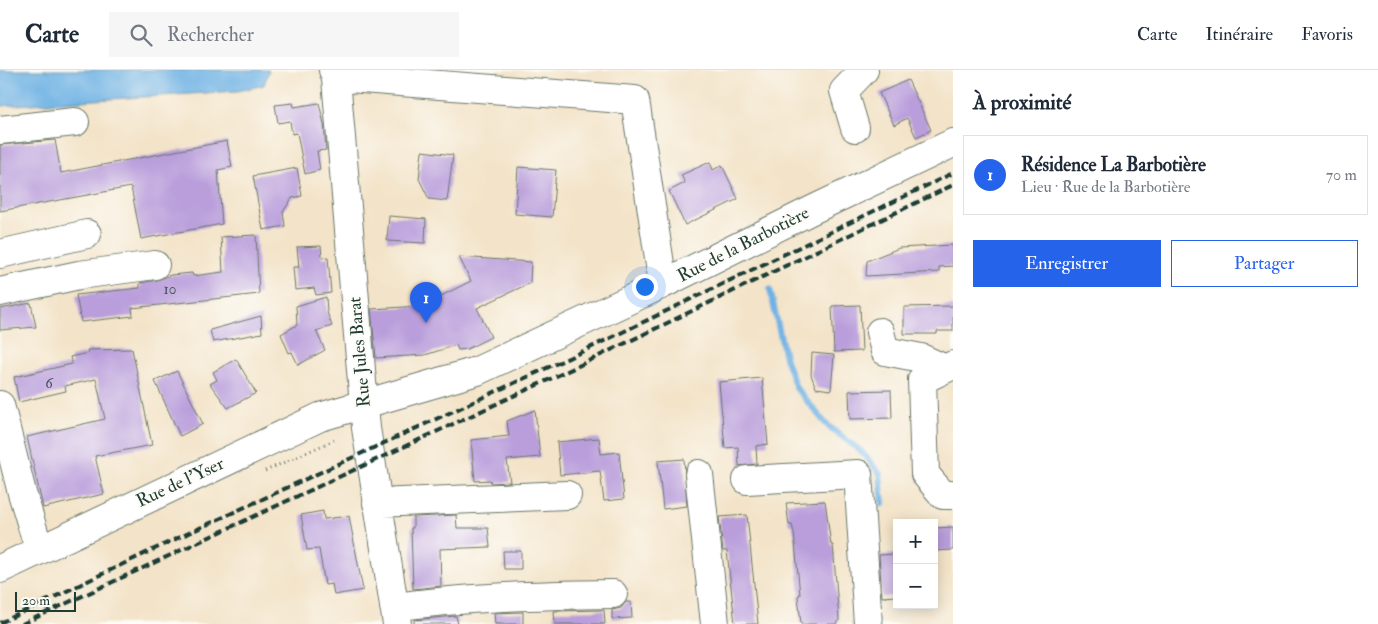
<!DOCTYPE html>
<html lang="fr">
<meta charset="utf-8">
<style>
body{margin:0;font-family:"IM FELL Double Pica",serif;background:#f6f6f7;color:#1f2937}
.controls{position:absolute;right:15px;bottom:15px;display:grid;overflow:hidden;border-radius:0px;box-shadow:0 2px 12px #0003}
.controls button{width:45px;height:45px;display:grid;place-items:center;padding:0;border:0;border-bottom:1px solid #e0e1e3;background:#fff;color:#1f2937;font:25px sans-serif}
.scale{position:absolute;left:15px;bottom:12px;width:61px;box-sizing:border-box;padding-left:5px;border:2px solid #1f3d34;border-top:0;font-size:14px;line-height:18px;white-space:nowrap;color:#1f3d34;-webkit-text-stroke:4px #fdfcf7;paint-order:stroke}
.you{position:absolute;left:644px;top:216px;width:18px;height:18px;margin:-12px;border:4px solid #fff;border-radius:50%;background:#1a73e8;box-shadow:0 0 0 8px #1a73e833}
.badge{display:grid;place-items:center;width:32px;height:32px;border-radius:50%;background:#2563eb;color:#fff;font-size:16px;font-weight:700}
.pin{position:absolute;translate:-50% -41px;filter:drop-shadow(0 1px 2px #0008)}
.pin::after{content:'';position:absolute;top:26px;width:18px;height:15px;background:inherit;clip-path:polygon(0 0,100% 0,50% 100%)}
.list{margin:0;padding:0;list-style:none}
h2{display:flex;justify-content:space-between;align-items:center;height:65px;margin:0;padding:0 20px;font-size:21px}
h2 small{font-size:16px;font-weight:400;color:#747a83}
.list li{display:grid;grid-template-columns:32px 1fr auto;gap:15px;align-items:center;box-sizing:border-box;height:80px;margin:0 10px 10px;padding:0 10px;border:1px solid #e0e1e3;border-radius:0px}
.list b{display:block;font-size:19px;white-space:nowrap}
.list p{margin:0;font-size:16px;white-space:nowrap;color:#747a83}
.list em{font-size:16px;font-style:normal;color:#747a83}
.actions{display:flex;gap:10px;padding:15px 20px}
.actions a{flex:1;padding:11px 0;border:1px solid #2563eb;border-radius:0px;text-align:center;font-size:18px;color:#2563eb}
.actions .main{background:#2563eb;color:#fff}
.icon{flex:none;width:28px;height:28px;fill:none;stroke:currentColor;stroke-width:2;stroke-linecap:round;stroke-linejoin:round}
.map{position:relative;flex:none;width:953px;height:554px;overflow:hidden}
header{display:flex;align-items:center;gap:30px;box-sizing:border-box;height:70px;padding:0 25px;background:#fff;border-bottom:1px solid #e0e1e3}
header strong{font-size:24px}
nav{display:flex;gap:28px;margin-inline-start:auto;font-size:18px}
.search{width:350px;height:45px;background:#f6f6f7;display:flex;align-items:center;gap:12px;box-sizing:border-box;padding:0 18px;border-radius:0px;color:#747a83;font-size:19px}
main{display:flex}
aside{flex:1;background:#fff}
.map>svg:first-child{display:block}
</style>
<header>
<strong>Carte</strong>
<div class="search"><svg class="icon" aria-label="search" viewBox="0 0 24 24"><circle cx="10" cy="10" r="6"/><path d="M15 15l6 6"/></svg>Rechercher</div>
<nav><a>Carte</a><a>Itinéraire</a><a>Favoris</a></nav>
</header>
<main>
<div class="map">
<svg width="953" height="554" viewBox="0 0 953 554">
<rect width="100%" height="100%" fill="#fdfcf7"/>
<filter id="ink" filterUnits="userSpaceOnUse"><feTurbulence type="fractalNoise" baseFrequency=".02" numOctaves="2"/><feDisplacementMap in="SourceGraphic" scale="10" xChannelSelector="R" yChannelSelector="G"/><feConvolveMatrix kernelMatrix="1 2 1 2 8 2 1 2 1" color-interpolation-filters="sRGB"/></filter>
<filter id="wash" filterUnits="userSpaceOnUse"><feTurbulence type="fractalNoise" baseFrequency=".0096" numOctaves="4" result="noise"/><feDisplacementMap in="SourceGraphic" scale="20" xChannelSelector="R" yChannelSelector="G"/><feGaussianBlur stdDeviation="1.12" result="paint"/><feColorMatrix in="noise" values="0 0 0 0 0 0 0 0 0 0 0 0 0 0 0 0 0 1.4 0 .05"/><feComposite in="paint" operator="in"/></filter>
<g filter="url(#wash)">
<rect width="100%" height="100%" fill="#f3e3c8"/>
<path fill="#6fb2e4" stroke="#47788c" d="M0 0H269L264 15 238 21 0 36Z"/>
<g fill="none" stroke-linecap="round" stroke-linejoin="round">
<path stroke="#6fb2e4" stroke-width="6" d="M770 219 785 287 796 318 827 355 862 382 880 404 883 434"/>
</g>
<g id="blocks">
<path fill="#b99edb" d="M908 10 931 60 916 67 907 48 894 55 879 23Z
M293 33 294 37 319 33 324 54 326 80 317 81 320 100 305 104 297 63 292 64 290 51 278 53 275 35Z
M55 70 61 103 227 71 232 97 218 100 222 154 141 169 131 117 0 141V75Z
M422 81 453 85 447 131 429 129 419 109Z
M710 92 713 100 722 95 738 129 685 155 669 121 685 113 681 105Z
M518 97 556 100 552 147 515 144Z
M297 98 302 126 292 128 283 142 285 156 263 160 253 106Z
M389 146 426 149 425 173 387 171Z
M256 165 259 224 132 238 133 246 81 252 76 225 140 218V213L157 210 171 205 192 203 193 206 223 202 221 167Z
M953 175V196L939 197V202L866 206 867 191 899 178Z
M321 176 322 188 328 187 331 223 316 225 314 218 295 220 293 197H299L297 177Z
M459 187 531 192 530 213 477 238 491 267 467 279 458 280 456 275 425 285 376 288 371 239 421 236 471 211Z
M326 227 327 242 332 256 316 261 325 280 298 295 292 282 289 283 281 264 297 255 296 236Z
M31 233 36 257 0 260V239Z
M860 235 862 281 834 282 832 236Z
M953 236V261H937V264H904V237Z
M261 246 262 263 213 272 210 260Z
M132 279 152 375 95 386 104 424 43 438 27 367 105 349 96 309 65 316 66 321 19 332 14 307 72 294 70 287 88 283 87 280Z
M812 283 834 285 831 320 816 318 811 305Z
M236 289 256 323 228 338 210 314 217 310 213 302Z
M177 301 203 354 180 366 155 311Z
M762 308 768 374 756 376 757 394 739 396 738 377 725 378 719 312Z
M891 320 892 348 850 349 849 321Z
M535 340 540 387 507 390 510 412 491 413 490 410 475 411 471 370 509 366 507 351Z
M599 368 601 384 619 382 624 429 604 431 600 401 560 405 557 372Z
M684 389 687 436 663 439 658 391Z
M825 431 831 475H833L839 550 837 554H801L798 526 800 525 794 463 792 455H789L786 433Z
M323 441 324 449 349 446 363 520 334 525 332 514 325 515 319 479 307 480 301 445Z
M456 445 457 458H488L490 477 440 479 441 516 413 519 411 458H413V447Z
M747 445 758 554H735L727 481H723L719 447Z
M953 457V480L934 481V458Z
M503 481H521V499H504Z
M897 484V526L882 527 879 485Z
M626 532H631L632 548 612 549V540L621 538Z
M604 540 605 554H555L554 541Z
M523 542V554H495L494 543Z
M456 546 458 554H414V550Z"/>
</g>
</g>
<g filter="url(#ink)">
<use href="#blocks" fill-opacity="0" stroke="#697768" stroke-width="1"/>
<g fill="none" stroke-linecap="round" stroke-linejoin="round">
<g stroke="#697768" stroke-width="30">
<path id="minor" d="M333 0 336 9 366 358 397 554
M336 9 349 8 635 30 663 214
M855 58 844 21 864 0
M0 60 75 52
M0 184 87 164
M0 222 79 205 155 195
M880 262 885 281 921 288 945 299
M953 295 922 310 925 404 943 425H953
M0 335 22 423 39 479
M699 404 715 554
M747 410 858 404 868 554
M377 433 567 425
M0 499 320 347 477 301 663 214 812 140 953 73
M394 537C467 527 539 525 613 524"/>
</g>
<path stroke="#697768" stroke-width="3" stroke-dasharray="1 4" stroke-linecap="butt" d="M265 401 334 370"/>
<use href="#minor" stroke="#fff" stroke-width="28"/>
<path stroke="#1f3d34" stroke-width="4" stroke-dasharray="8 4" stroke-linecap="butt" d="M0 553 167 473 575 285 953 103
M22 554 576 297 953 115"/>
</g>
</g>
<g text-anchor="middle" stroke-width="4.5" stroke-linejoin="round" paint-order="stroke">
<g font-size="15" fill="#46555e">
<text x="170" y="224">10</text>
<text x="49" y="318">6</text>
</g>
<g font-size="18" fill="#1f3d34" stroke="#fdfcf7">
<text transform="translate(743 174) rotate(-27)" y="6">Rue de la Barbotière</text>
<text transform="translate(359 282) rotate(-95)" y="6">Rue Jules Barat</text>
<text transform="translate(180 412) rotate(-25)" y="6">Rue de l'Yser</text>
</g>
</g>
</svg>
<div class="controls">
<button>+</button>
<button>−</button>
</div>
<div class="scale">20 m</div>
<div class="you"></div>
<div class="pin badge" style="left:426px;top:253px">1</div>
</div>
<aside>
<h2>À proximité<small></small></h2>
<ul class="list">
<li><span class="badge">1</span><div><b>Résidence La Barbotière</b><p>Lieu · Rue de la Barbotière</p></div><em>70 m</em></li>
</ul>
<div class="actions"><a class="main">Enregistrer</a><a>Partager</a></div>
</aside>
</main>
